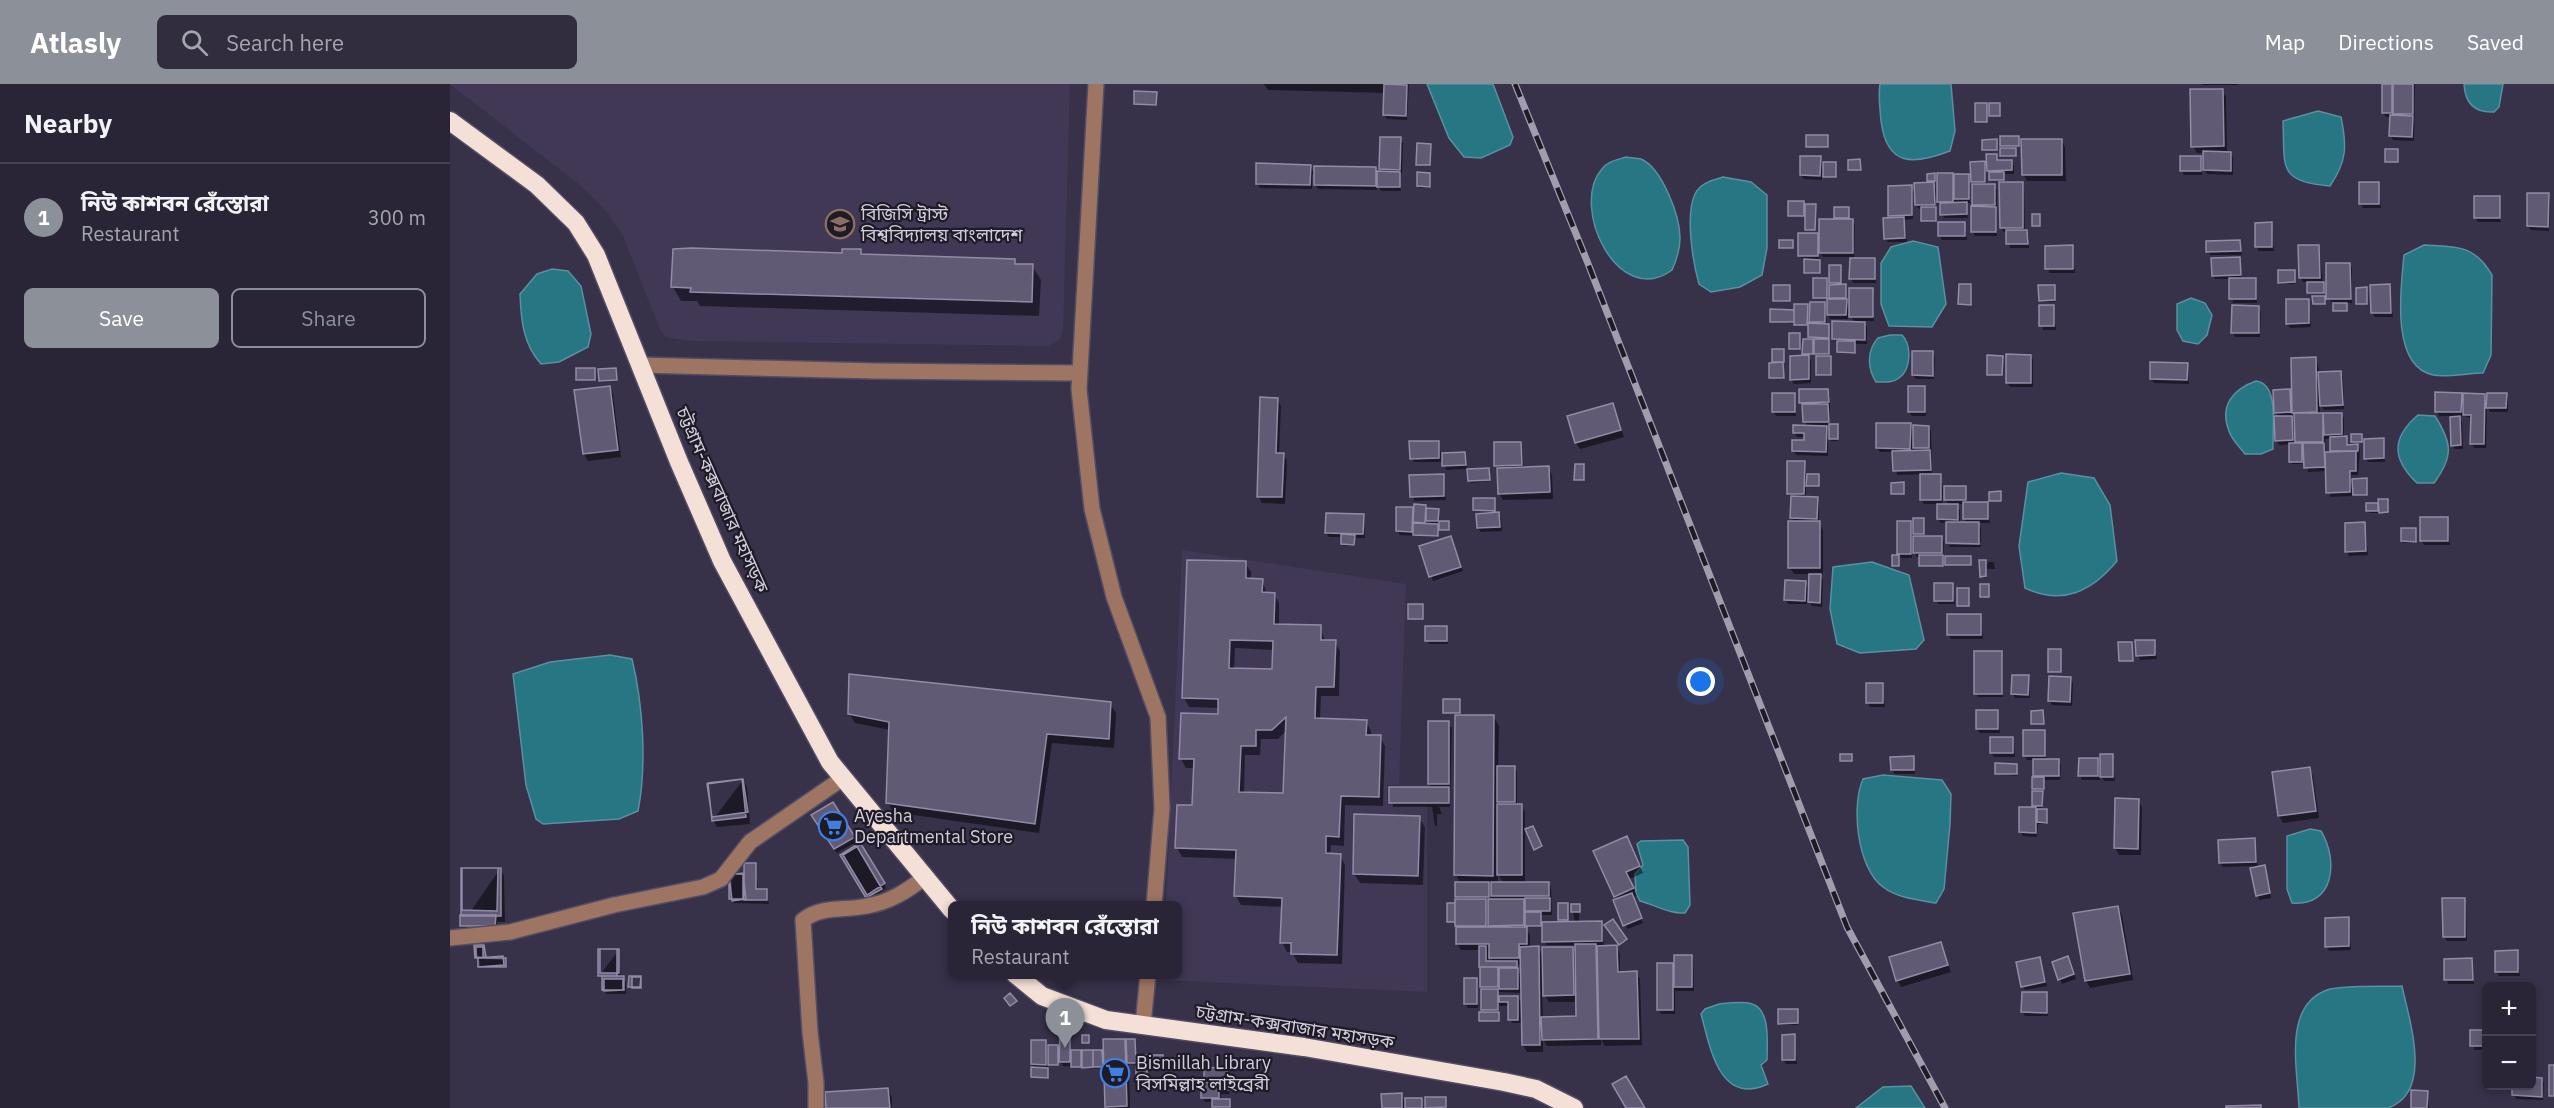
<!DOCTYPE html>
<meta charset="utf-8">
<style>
body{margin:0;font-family:"IBM Plex Sans","Noto Sans Bengali",sans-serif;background:#312d3f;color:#f1f3f6}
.controls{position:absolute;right:18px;bottom:18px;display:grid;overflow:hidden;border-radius:9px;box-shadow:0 3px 9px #0003}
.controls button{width:54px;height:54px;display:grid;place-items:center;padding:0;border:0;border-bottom:2px solid #454252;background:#292537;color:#f1f3f6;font:30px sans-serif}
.you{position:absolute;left:1251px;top:598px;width:21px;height:21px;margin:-15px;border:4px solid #fff;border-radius:50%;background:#1a73e8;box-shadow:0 0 0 9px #1a73e833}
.badge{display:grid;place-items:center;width:39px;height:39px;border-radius:50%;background:#8c9099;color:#fff;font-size:20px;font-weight:700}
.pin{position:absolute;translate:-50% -50px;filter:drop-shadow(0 2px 3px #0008)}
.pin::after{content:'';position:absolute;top:32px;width:21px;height:18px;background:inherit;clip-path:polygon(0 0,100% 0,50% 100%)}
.popup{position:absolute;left:498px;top:817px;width:234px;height:78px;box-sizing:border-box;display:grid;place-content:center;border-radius:9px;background:#292537;filter:drop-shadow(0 2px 4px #0005);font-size:20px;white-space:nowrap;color:#a5a5ad}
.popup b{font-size:22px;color:#f1f3f6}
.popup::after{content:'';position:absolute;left:50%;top:100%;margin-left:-12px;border:12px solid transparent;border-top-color:#292537}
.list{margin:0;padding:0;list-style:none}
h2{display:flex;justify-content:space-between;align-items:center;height:78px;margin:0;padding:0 24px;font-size:26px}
h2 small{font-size:20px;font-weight:400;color:#a5a5ad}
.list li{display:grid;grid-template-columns:39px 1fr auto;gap:18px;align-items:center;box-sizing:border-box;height:108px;padding:0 24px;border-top:2px solid #454252}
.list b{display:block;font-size:22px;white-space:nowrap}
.list p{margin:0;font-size:20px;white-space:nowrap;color:#a5a5ad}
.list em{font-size:20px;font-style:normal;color:#a5a5ad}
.actions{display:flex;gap:12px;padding:18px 24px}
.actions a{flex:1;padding:14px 0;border:2px solid #8c9099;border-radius:9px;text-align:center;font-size:21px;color:#8c9099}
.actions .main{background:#8c9099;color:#fff}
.icon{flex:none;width:33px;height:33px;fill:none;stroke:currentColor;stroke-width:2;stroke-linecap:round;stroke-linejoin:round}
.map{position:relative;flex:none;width:2104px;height:1024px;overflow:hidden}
header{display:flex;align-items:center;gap:36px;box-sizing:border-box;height:84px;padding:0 30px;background:#8c9099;color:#fff}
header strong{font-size:28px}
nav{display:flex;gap:33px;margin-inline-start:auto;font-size:21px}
.search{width:420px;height:54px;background:#312d3f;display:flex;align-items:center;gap:15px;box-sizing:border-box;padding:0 21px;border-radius:9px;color:#a5a5ad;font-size:22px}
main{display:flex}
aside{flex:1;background:#292537}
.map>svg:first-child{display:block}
</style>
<header>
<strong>Atlasly</strong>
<div class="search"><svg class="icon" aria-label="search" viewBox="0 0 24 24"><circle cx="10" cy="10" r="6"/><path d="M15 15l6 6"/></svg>Search here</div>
<nav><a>Map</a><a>Directions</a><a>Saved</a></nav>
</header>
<main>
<aside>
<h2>Nearby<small></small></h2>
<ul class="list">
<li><span class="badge">1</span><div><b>নিউ কাশবন রেঁস্তোরা</b><p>Restaurant</p></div><em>300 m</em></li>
</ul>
<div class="actions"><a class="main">Save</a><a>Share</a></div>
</aside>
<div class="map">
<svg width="2104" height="1024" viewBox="0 0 2104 1024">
<rect width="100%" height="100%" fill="#373149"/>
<path fill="#413856" d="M0 0H620L613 248 610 255 598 262 239 257 215 253 210 246 173 152 157 128 131 102Z
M732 466 956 500 949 701H937V721H977V908L712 896V891L728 890V822L716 821Z"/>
<path fill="#277684" stroke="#5a909f" stroke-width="1.5" d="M977 0H1043L1063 53 1060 61 1031 74 1014 73 999 54Z
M1430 0H1501L1505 47 1500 67C1463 81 1437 83 1431 37 1430 24 1428 13 1430 0Z
M2014 0H2053L2049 23 2044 28C2025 29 2015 19 2014 0Z
M1868 27 1891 33C1897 62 1897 77 1880 102 1827 97 1835 84 1833 37Z
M1176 73C1180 74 1187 74 1191 75 1212 84 1230 132 1230 154 1230 166 1227 175 1222 186 1168 226 1119 122 1152 85 1158 77 1167 76 1176 73Z
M1273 93 1301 98 1317 111V164L1312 191 1290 203 1261 208 1249 200C1243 179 1235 131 1245 110 1250 99 1263 96 1273 93Z
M1463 157 1488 163 1496 220 1482 243 1439 242 1431 220V179L1441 163Z
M1974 161C2006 163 2024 160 2042 191L2041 271 2033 289C2018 289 1997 294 1983 291 1940 282 1951 203 1954 171Z
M102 185 118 187 131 202 141 250 138 263 109 278 91 280C73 260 71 236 70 210L87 190Z
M1741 214 1755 219 1762 231 1757 251 1748 260 1733 257 1727 246V220Z
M1440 251H1452C1462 261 1461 286 1449 294 1443 299 1434 298 1426 298 1417 284 1417 266 1428 254Z
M1806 297C1830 300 1822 345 1823 365L1811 370H1795C1790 363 1781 355 1779 347 1769 322 1783 305 1806 297Z
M1968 331 1985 332C2002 359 2004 372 1984 399H1967C1942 375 1941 354 1968 331Z
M1611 389 1644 394 1660 421 1667 477C1642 507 1613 522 1575 504L1569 462 1578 398Z
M1422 478 1459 491 1474 556 1466 565 1410 569 1387 560 1380 525 1383 483Z
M160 571 182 575C193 620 197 681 188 727L169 735 93 740 86 735 76 701 63 590 100 578Z
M1433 691 1492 696 1501 710 1500 740 1494 805 1486 819C1468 816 1447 814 1433 803 1407 784 1401 722 1413 695Z
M1860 745 1871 747C1889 777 1884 823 1842 819L1837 805V752Z
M1233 756 1238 763 1240 821 1235 829C1220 830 1205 821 1190 817L1186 809 1185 790 1193 781 1187 760 1191 757Z
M1952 902C1959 936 1984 1008 1938 1024 1925 1024 1867 1024 1849 1024 1848 987 1832 922 1877 906 1892 901 1934 903 1952 902Z
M1269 920C1279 919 1292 917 1302 920 1321 925 1317 961 1317 976L1311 981 1318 1000C1269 1023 1260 962 1251 930L1255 925Z
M1461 1002 1475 1024H1406L1433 1003Z"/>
<path fill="#0007" fill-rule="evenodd" d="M814 0H959L957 36 937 35 934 31 935 9 818 6Z
M1752 0H1788V1H1752Z
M1933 0H1965L1964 57 1943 56 1941 52V33H1936L1933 29Z
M1772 6 1776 13 1777 69 1783 73V91L1757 90 1752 82V91H1734L1731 86 1750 74 1755 82V69H1747L1743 62Z
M707 11 706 22 686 20Z
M1378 54V64L1358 63Z
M950 55 953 59 952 90 949 89 951 107H931L927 100V106L868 105 865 101 925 85 927 88H933L931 85Z
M1569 55V63H1563L1566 73H1552V61Z
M1611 56 1615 63 1616 97H1577L1573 90Z
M1546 72 1549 76 1562 78 1564 82V90H1554V100L1572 99 1574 103 1575 148 1579 152V164H1560L1557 148H1554L1551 144 1550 97H1541L1538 86Z
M1370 74 1372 79H1385L1386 94H1375L1372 88V96L1354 95 1351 91Z
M1534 79 1537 102H1544L1547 106V152H1525L1522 147 1526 124 1523 119H1515L1518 134H1494L1486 113V138H1473V125H1469L1466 121 1480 100 1478 96 1485 92V98H1482L1488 109V90L1518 92 1520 118H1523L1522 98Z
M860 82 865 91H862V105L810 104 807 99Z
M969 90H980V104H969Z
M1928 99 1931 124H1913L1911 119Z
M1461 103 1466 111H1463V135L1454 136 1457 158H1438L1435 154 1442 135 1440 132Z
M2079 110 2098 111 2100 115 2099 147 2081 146 2078 142Z
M2049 113 2051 138H2028L2026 134Z
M1399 126V137L1405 141 1404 176H1424L1426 199H1403L1401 194V173H1373L1369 167 1370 190 1355 189V176L1349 172 1350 151H1370L1387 137 1385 133Z
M1514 140 1517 156H1492L1490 152Z
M1821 140 1824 167H1809L1807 163Z
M1790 157 1792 171H1760L1758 167Z
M1869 162 1874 210H1859L1858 198H1853L1850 193Z
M1597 163H1622L1625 189H1599Z
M410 167 413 171 564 177 567 181 582 182 591 196 589 232 250 222 247 217H231L223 203Z
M1790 175 1792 195H1805L1807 200V219H1783L1781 195H1765L1763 191Z
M1899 180 1902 184V219H1895L1897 228H1885L1884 219 1878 215Z
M1391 184V202L1396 203 1395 215 1401 226 1422 206 1424 210V237H1413L1417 243V260H1405V270L1390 269 1389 259 1383 255 1405 239 1398 228V235H1380L1376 227 1381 292H1369L1368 271 1364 267 1363 271H1357L1361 277V299L1344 300 1341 295 1356 273 1354 270 1362 256 1360 242 1322 237 1358 223V241H1363L1361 237 1374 220 1378 227 1382 217 1380 199Z
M1845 189V200H1830L1829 198Z
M1339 202 1340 218H1325L1324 217Z
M1939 202 1943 233H1925L1922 229Z
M1605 204V218H1591L1590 216Z
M1858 216 1861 243 1840 244 1837 239Z
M1590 223H1603L1606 246H1593Z
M1808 223 1811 228 1810 253H1785L1783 248Z
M1323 266 1334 268V295L1320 294Z
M1482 268 1485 273 1484 295H1466L1463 291Z
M1581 272 1583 276V303H1560L1557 298Z
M1866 275 1870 289 1890 288 1893 293 1894 319 1870 320V330H1891L1894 334V354H1896L1899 362H1908L1910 366 1908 391H1901L1902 396H1916L1917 412H1905L1902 407V412L1880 413 1877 387 1858 388 1855 367H1852V380H1842L1841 360 1829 361 1826 356 1829 334 1826 328 1839 307 1843 314ZM1841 332H1845V341ZM1875 355H1882V369L1876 370Z
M1737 281 1739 300 1704 299 1701 295Z
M166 286 167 297 151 298 150 297Z
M159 303 163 310 171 373 138 377 134 370 126 307Z
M1474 303 1476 307V332H1462L1459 328Z
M1377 306 1380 311V342L1388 344V357H1381L1378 352V372L1346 371 1344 367 1356 358V353H1347L1344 348 1357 343 1351 318Z
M2011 310 2015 317 2034 311 2038 318 2056 310 2058 315V328H2040L2037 321 2036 364H2024L2022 360V335L2015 332H2008L2012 338 2013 365H2005L2002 361 2001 332H1989L1987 327Z
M1344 311 1346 332H1326L1324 328Z
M827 315 831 322 829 370H833L837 377 835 420 812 419 808 412Z
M1162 320 1174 353 1130 365 1126 359Z
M1894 322V325L1874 326 1872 323Z
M1460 340 1464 348 1479 343 1481 347 1482 392H1490L1493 403 1515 404 1517 419H1537L1540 439H1528L1531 444V458H1498V439H1491L1488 435V420H1474L1471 415 1472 390 1447 391 1444 368H1430L1427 364ZM1493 411 1499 422 1492 421ZM1506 420H1514V434L1517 440H1510V426Z
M1933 356 1935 378H1918L1916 374Z
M988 358 991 370H1015L1017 385 996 386 994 378H964L961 374Z
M1071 359 1074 385 1098 384 1102 391 1103 415 1053 416 1049 409 1046 381Z
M1354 378 1356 391 1369 393V403H1359L1356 398V414H1367L1369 419V439L1373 446V490H1370L1373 496 1372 523 1362 522 1357 513V520H1338L1335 515 1355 498 1360 507V490H1344L1340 484 1345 439 1342 434V414L1338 410Z
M1038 385 1040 397 1021 399 1019 387Z
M993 392 996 416 964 417 961 393Z
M1045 417V430H1048L1051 434 1052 447 1031 448 1028 444 1041 428 1024 426Z
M1937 417 1938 429H1919L1918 420Z
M965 422 988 426 989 439H998L999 447H988V453L950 451 947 447 962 425 965 430Z
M913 432 915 454H905V462H893V453H879L876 449Z
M1997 435 2000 461H1974L1972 457Z
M1474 437V453H1491L1494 458 1493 483H1472L1471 473H1467L1462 466V474H1449V483H1444L1443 473H1450L1449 470 1460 439 1464 447Z
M1915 440 1918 471 1899 472 1897 467Z
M1966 446V459H1953L1952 457Z
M1000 453 1013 487 983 497 971 463Z
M1499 461H1531V463H1500Z
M1521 473V482L1496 481Z
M1535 477 1537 481 1538 478H1544L1545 485H1536V494H1532Z
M795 479 801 488V496H812L817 510H824L829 519V541L870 543 875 557 885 558 890 567 889 612H871L870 636 916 637 921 647V653H930L935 662 933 722 895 721 894 762 881 761 880 771H890L895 781 892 880 848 879 842 868H837L832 858 833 823 791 821 786 812 787 775 732 773 727 764 744 723 745 684H736L731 675 769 632V624L739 623 734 614ZM785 564 824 566V587L784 586ZM837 646 835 711 794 709 795 671H810L811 655H828Z
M1502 501 1505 520H1488L1486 516Z
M1530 531 1533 555H1501L1498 551Z
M996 543 998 560H979L977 556Z
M1704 557 1707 575 1690 576 1688 571Z
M1551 569 1553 573V613H1528L1526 609Z
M1578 593 1580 614H1565L1563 610Z
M1620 594 1623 599 1622 622 1602 621 1600 617Z
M1432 600 1435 623H1420L1418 619Z
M1009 617 1010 632H1043L1049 642 1048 683H1064L1067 688V721H1071L1075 728V799H1099L1101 804 1102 831H1091V840L1112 839 1110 836 1117 820 1118 839H1125L1123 828 1129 821V839H1151L1154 863H1166L1170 870V889H1186L1190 895 1192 961 1155 962 1151 955V961L1097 962 1093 955V968H1077L1073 961V939H1062L1059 922H1049V938L1031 937 1035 929 1030 866H1011L1007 860V839L999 837 1004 821 1009 817 1007 812 1011 800 1006 791 1007 630 994 629ZM1048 790 1053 799H1048ZM1075 843H1093L1096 861H1126V872L1122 864 1094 874 1088 864H1080V851ZM1038 869 1043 878H1038ZM1068 881H1072V894L1069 888ZM1048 908 1073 909V922L1068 913H1049ZM1092 908 1099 918H1127L1128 934H1093Z
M660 620 666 629 664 664 602 659 589 749 443 728 438 719 440 646 405 639 399 629Z
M1547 628 1550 649H1530L1527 645Z
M998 638 1002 645 1000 723H989L992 730H987V742H985L982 723H943L941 704H982L979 700Z
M1574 647H1594L1596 677H1608L1611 681 1610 696H1594V706H1590L1592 726 1597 728V740H1588L1587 753 1573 752 1571 748 1585 724 1586 709 1584 676H1577L1575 672Z
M1563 654 1565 673H1544L1541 669Z
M1662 671 1665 697H1654L1650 689V696H1632L1630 691 1647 676 1652 684Z
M1463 674 1465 690H1445L1442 686Z
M1567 681V692L1546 690Z
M1859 685 1863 692 1869 734 1833 739 1829 732Z
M293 696 297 703 300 740 267 743 263 736Z
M1688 716 1692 723 1691 771H1669L1665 764Z
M383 720 406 758 387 769 363 732Z
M969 734 975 743 973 801 910 799 904 790Z
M1804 756 1808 784 1814 783 1816 787 1821 814 1809 816 1802 782 1773 783 1770 779 1769 757Z
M1180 761 1193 789 1179 795 1187 812 1182 813 1193 839 1177 845 1168 816 1145 768Z
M411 762 436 804 420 817 392 771Z
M306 780 308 807H316L319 820 283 819 281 791H295Z
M50 785 54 792 55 838H47V846H14L11 841Z
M2014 816 2016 820 2017 857H1997L1994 853Z
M1668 824 1672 831 1683 896 1640 904 1636 897Z
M1898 835 1901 866 1879 867 1877 863Z
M1490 860 1501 888 1451 903 1447 896Z
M34 862 36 875 55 876 56 884H31L26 863Z
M168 867 171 893 176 898V910H156L150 891Z
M2067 868 2070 892H2049L2047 888Z
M1241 872 1243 876 1244 907H1225V930H1211L1209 926 1208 880H1226Z
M1590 875 1597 902 1575 906 1573 902Z
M2021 875 2024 900H1998L1995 876Z
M1604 878H1620L1626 895 1612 900Z
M1015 896H1026L1028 900V924H1018L1015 920Z
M1596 910 1598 932H1575L1573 928Z
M1348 928V941H1331L1330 939Z
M2022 947H2036V966H2024Z
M619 952 621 968H651L655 974 674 956 677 961 685 957 686 973H712L713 982 679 980 680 1024H657L655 985 613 982 608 973V982H600L598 978V995L582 993 585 985 582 980 596 958 598 962H607L611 969Z
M1344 952 1347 980H1336L1333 975Z
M776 985 782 1000H777L780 1010H771V1017H779L780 1024H764V1018H755L753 1014 757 1000 755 996Z
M2082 995H2092L2094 999 2093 1016 2066 1015 2063 1002H2082Z
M438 1006 442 1013V1024H377Z
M1977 1008 1979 1024H1962Z
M951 1011 956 1020 972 1017V1024H933Z"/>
<path fill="#615a75" stroke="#928ba8" stroke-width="1.5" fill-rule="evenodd" d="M934 0 957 1 956 32 933 31Z
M1932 0H1942V29H1932Z
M1943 0H1963V30H1943Z
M1740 5H1773L1774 62 1741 63Z
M684 7 707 8 706 21 684 20Z
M1525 19H1537V38H1525Z
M1539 19H1550V32H1539Z
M1940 31 1963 32 1962 53 1939 52Z
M1356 51H1378V63H1356Z
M1550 52H1569V62H1550Z
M930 53H951L950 86 929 85Z
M1547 55V66H1532V56Z
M1571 55H1612V91H1572Z
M967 59 981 60 980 81H966Z
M1550 64H1566V72H1550Z
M1935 65H1948V78H1935Z
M1753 67 1781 68V87L1753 86Z
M1536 70H1547V76H1562V86L1537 87Z
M1350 72H1371L1370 92 1350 91Z
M1730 72H1751V87H1730Z
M1410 75 1411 86H1398V76Z
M1535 77V98H1521L1520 78Z
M1373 78H1386V93H1373Z
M806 79 861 81 860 101 806 100Z
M864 82 926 83V102L864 101Z
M927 87 950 88V103H927Z
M967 88 980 89V103L967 102Z
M1539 88H1554V96H1539Z
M1485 89V97H1477V90Z
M1487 89H1503V118H1487Z
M1504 90H1519V115H1504Z
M1484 98 1485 121H1465L1464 99Z
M1549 98H1573V144H1550Z
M1909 98H1929V120H1909Z
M1522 100H1545V121H1522Z
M1462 101V131L1438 132V102Z
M2077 109H2099L2098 143 2077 142Z
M2024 112H2050V134H2024Z
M1338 117H1354V132H1338Z
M1517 118V130L1490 131V119Z
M1355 120H1366L1365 146H1355Z
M1521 122 1546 123V148H1521Z
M1384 123H1399V134H1384Z
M1471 123H1486V137H1471Z
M1582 130H1590V142H1582Z
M1454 133 1455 154 1434 155 1433 134Z
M1369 135H1403V169H1369Z
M1488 138H1515V152H1488Z
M1822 138V163H1805V139Z
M1556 146H1577L1578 160H1556Z
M1348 149H1368V172H1348Z
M1329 156H1343V164H1329Z
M1790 156 1791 167 1756 168V157Z
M1623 161V185H1595V162Z
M1848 161H1869L1870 194H1849Z
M242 164 392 169V165H411V170L565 175V180H583L582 218 240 208 241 204 221 203 223 165Z
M1790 173 1791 191 1762 192 1761 174Z
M1400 174H1425V195H1399Z
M1354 175 1370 176V189H1354Z
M1876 179H1900L1901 215H1876Z
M1379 181H1391V199H1379Z
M1828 186H1845V198L1828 199Z
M1363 194H1377V214H1363Z
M1779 194H1806V215H1779Z
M1857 198H1874V209H1857Z
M1396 200V214H1379V201Z
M1509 200H1521V221L1508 220Z
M1940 200 1941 229H1921L1920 201Z
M1323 201H1340V217H1323Z
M1588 201H1605V216L1589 217Z
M1917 203V220H1906V204Z
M1399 204H1423V233H1399Z
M1862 212H1875V220H1863Z
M1377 215H1397L1396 231H1377Z
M1836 215H1859V239L1836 240Z
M1360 218H1375V238H1359Z
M1883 219H1897V227H1883Z
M1344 220H1358L1357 241H1344Z
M1589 221H1604V242H1589Z
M1782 221 1809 222V249H1781Z
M1320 225 1344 226V238H1320Z
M1382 237 1415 238V256L1382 255Z
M1358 239 1379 240V254L1358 253Z
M1339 249H1350V265H1339Z
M1353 255H1363V270H1352Z
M1364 255H1379V270H1364Z
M1387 257H1405V269L1387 268Z
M1322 265H1334V278H1322Z
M1462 267H1483V292L1462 291Z
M1556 270 1581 271V299H1556Z
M1359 271V295L1340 296V272Z
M1537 271 1553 272 1552 291H1537Z
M1366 272H1381V291H1366Z
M1866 273 1867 328 1842 329 1841 274Z
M1333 278 1334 294H1319V279Z
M1700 278 1738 279 1737 296 1700 295Z
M126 284H145V296H126Z
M166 284 167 296 149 297 148 285Z
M1891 287 1893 321 1870 322 1868 288Z
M160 302 168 366 133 370 124 306Z
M1458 302H1475V328H1458Z
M1349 305H1378L1379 318 1349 319Z
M1840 305 1841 328 1824 329 1823 306Z
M1985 308 2012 309 2011 328H1985Z
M1322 309H1345V328H1322Z
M2013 309 2035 310 2034 360H2020L2021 331H2013Z
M2037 309H2057L2056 324H2036Z
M810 313 828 314 826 369H834L832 413H807Z
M1163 319 1171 346 1125 359 1117 332Z
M1352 320H1378L1379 338H1353Z
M1844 329H1873V358H1845Z
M1873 329H1892V350L1874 351Z
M1824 332H1842L1843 356 1825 357Z
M2010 332 2011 361 2001 362 2000 333Z
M1426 339H1461L1460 365 1426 364Z
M1379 340H1388V355H1379Z
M1343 341 1377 342 1376 368 1342 367V356H1354V349H1343Z
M1463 341 1479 342V364H1463Z
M1901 350H1912V358H1901Z
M1897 352V361L1908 360V367H1880V353Z
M1934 354V374L1914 375V355Z
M959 357H989V374L960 375Z
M1044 358H1071L1072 381 1044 382Z
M1839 359H1852V378H1839Z
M1853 359H1874L1875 383 1854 384Z
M1480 366 1481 386 1443 387 1442 367Z
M1906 367V387H1900V408L1876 409 1875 368Z
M1015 368 1016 381 992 382V369Z
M1337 377H1355L1354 410H1337Z
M1125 380H1134V396H1124Z
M1099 382 1100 408 1048 410 1047 384Z
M1039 384 1040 396 1018 397 1017 385Z
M994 390V412L960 413 959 391Z
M1357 390H1369V402H1356Z
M1470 390H1491V416H1470Z
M1917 394V411H1903L1902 395Z
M1454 398V410H1441V399Z
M1494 402H1516V416H1494Z
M1551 407V417H1539V408Z
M1341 412 1368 413 1367 435 1340 434Z
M1023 414H1045V427L1023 426Z
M1928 415H1938V428L1929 429Z
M1513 418H1538V435H1513Z
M1916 419H1928V427H1916Z
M964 420 976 421 975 439 963 438Z
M1487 420H1508V436L1487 435Z
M946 423H963L962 448 946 447Z
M976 424 989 425 988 437H976Z
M1049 428 1050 443 1027 444 1026 430Z
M876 429 914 430 913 450 875 449Z
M1970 433H1998V457H1970Z
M1463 434H1474V450H1463Z
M989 437H999V446H989Z
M1338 437H1370V484H1338Z
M1447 437H1461V470H1447Z
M1496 438H1529V460L1496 459Z
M1915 438 1916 467 1895 468V439Z
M963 439 988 440V452L963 451Z
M1951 444H1966V458L1951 457Z
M891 450 905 451 904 461 891 460Z
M1001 452 1011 483 979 493 969 462Z
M1463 452H1492V469H1463Z
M1442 471H1449V482H1442Z
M1469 471H1493V482H1469Z
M1495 472H1521V481H1495Z
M737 476 796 477V494L813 495 812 508 825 509 824 540 871 541V556H886L884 603H866L865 634 917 636 916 651H931L929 713 891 712 889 753 876 752V769L891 770 887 871 841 870V859H830L832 814 784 812 786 766 725 764 727 721H742L744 675H729L731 629 768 630V615L732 614ZM780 556 823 557 822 585 779 584ZM836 633 833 709 789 708 791 662H806V646H822Z
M1529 476H1536V492L1530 493Z
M1359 490H1371L1370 519 1358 518Z
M1335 496 1356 497 1355 517 1334 516Z
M1484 499H1503V517H1484Z
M1530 500H1539V513H1530Z
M1507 504H1519V522H1507Z
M958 520H973V535H958Z
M1497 530H1531V551H1497Z
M975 542H997V557H975Z
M1685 556H1705V571L1686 572Z
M1668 558H1682L1683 577H1669Z
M1598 565H1611V588H1598Z
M1524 567H1552V610H1524Z
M399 590 661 618 659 655 597 650 585 740 436 719 439 638 398 630Z
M1562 591H1579L1578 611 1561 610Z
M1599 592 1621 593 1620 618 1598 617Z
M1416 599H1433V619H1416Z
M993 615H1010V629H993Z
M1526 626H1548V645H1526Z
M1593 626 1594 640H1581V627Z
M1005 631H1044L1043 792 1004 791Z
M978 637H999V700H978Z
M1573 646H1595V672H1573Z
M1540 653H1563V669H1540Z
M1390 670H1402V677H1390Z
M1650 670H1663V693H1650Z
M1464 672V686H1441L1440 673Z
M1629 674H1648V692H1628Z
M1583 675H1609V692H1583Z
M1545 679 1567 680V690H1545Z
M1047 682H1065V718H1047Z
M1860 683 1866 727 1828 732 1822 688Z
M1582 693H1594V705H1582Z
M292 695 296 733 262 737 258 699Z
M293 695 298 728 262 733 257 700Z
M939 703H999V719H939Z
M1582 707H1593L1592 722H1582Z
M1665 714 1689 715 1688 765 1664 764Z
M383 718 405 753 384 765 361 731Z
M1047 720H1072V791H1047Z
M1569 723H1586V749L1569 748Z
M1587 725H1597V739L1587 738Z
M904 730 970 732 968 792 903 790Z
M1083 742 1092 762 1084 766 1075 745Z
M1177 752 1190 782 1176 788 1184 804 1164 813 1143 767Z
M1805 754 1806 778 1769 779 1768 756Z
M411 760 435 799 417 811 393 771Z
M406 761 432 805 416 814 390 771Z
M294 779H306V805H317V816H294Z
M1815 781 1820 809 1806 812 1800 784Z
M11 784H51V832H11Z
M12 784H48L47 827 12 826Z
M293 789 296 815 282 817 279 791Z
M279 790H293V815H279Z
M1005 798H1039V813H1005Z
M1041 798H1099V812H1041Z
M1182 809 1192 834 1173 842 1163 816Z
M1075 814H1100V827H1075Z
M1992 814H2015V853H1993Z
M1005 815H1036V842H1005Z
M1038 815H1074V841L1038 842Z
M997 819H1005V838H997Z
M1108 819H1118V836H1108Z
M1121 820H1130V828H1121Z
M1668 822 1680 890 1635 897 1623 829Z
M1075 828H1091V842H1075Z
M10 831H46L45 842H10Z
M1899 833V862L1875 863V834Z
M1163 835 1177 855 1169 861 1154 841Z
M1152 837V857L1092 858V838Z
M1006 843H1077V860H1069V874H1039V860H1006Z
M1491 858 1498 881 1446 897 1439 873Z
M1125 860H1146L1148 955 1092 956 1091 933 1126 932Z
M24 861H34L36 873 25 874Z
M1167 861 1168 888 1187 887 1189 955H1149L1147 862Z
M1029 862H1036V877H1067V883H1029Z
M1089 862 1090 961H1072L1070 863Z
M26 863H33V874L26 873Z
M1092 863H1123L1124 911 1093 912Z
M148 865H167V892H148Z
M150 865H169V889H150Z
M2068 866V888H2045V867Z
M1224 871H1242V903H1224Z
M53 872 54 881 28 883V874Z
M1618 872 1624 890 1608 896 1602 878Z
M1590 873 1595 898 1571 903 1566 878Z
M28 874H56V883H28Z
M2022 874 2023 896H1994V875Z
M1207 879H1223V926H1207Z
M1030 883H1048V903H1030Z
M1049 884H1068V905H1049Z
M152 892H174V906H152Z
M179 892H191L190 903H178Z
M182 893H191V904H182Z
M1014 894H1027V920H1014Z
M154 895H173V906L154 907Z
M1031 905H1048V926H1031Z
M1572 908H1597V929L1571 928Z
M560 909 567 917 560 922 554 914Z
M1049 912H1068V936H1058V918H1049Z
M1328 925H1348V939L1328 940Z
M1029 928H1049V937H1029Z
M2020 946H2036V962H2020Z
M610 950H620V978H609Z
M1345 950V976H1332V951Z
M632 951H639V959H632Z
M653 955H675L677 1022 655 1023Z
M676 955H685L686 979H677Z
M581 956H596V981L581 980Z
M598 961H608V981H598Z
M621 966H631V983H621Z
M632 966H643V983L632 984Z
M643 966H652L653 983H643Z
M687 971H713V981H687Z
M2099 981H2104V1012H2099Z
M581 983 598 984V994L581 993Z
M686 983H697V993H686Z
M777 983V991H781V996H754V984Z
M1176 992 1195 1024H1176L1162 1000Z
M2082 993 2092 994V1013L2062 1011V1002H2082Z
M751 998H778V1006H769V1014H751Z
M438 1004 440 1024H376L375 1008Z
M1961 1006 1978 1007 1977 1024H1961Z
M952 1009V1024H932L931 1010Z
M975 1013H996V1023L975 1024Z
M955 1014H972V1024H955Z
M762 1015H780V1023H762Z
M1811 1021V1024H1776V1022Z"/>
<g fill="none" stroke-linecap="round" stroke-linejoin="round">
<g stroke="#534d64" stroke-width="18">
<path id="minor" d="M646 0 629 305 642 425 664 513 708 633 712 724 704 822
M189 281 425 287 630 289
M0 854 60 848 164 821 253 803 271 795 300 758 393 694
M693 941 698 890
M366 1024V999L360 948 353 836C373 821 394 827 417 822 440 818 457 807 475 793"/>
</g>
<g stroke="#534d64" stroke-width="21">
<path id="highway" d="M0 37 87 101 126 139 146 171 229 378 272 477 380 678 502 826
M565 890 592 912 656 936 854 963 1054 998 1086 1005 1124 1024"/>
</g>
<use href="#minor" stroke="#9d7562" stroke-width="15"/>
<use href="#highway" stroke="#f5e0d7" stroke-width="18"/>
<g stroke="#a19daf" stroke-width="7">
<path id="rail" d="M1065 0 1137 177 1397 843 1495 1024"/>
</g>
<use href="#rail" stroke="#1e1b26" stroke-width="4.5" stroke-dasharray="14" stroke-linecap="butt"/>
</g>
<defs>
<g id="university-ring" transform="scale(1.5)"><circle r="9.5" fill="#1e1b26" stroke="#8d6e63" stroke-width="1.5"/><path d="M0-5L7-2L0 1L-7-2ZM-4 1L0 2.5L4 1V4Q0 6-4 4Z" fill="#8d6e63"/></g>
<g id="supermarket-ring" transform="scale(1.5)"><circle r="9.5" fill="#1e1b26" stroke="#3f7fe0" stroke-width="1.5"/><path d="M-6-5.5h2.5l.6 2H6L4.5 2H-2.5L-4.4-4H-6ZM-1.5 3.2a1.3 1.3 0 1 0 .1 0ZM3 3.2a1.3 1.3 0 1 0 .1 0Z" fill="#3f7fe0"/></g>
</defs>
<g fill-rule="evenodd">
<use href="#university-ring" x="390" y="140"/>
<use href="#supermarket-ring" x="383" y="742"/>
<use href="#supermarket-ring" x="665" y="989"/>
</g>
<g text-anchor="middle" stroke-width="4.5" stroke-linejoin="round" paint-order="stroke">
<g font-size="18" fill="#d2cede" stroke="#1e1b26" text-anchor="start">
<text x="411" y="136">বিজিসি ট্রাস্ট<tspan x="411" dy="21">বিশ্ববিদ্যালয় বাংলাদেশ</tspan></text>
<text x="404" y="738">Ayesha<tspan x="404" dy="21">Departmental Store</tspan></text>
<text x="686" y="985">Bismillah Library<tspan x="686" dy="21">বিসমিল্লাহ লাইব্রেরী</tspan></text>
</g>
<g font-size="18" fill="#d2cede" stroke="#1e1b26">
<text transform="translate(272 416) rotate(66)" y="6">চট্টগ্রাম-কক্সবাজার মহাসড়ক</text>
<text transform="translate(845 943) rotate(9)" y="6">চট্টগ্রাম-কক্সবাজার মহাসড়ক</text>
</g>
</g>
</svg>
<div class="controls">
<button>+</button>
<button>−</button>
</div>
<div class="you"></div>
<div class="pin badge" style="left:615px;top:964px">1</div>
<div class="popup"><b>নিউ কাশবন রেঁস্তোরা</b>Restaurant</div>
</div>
</main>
